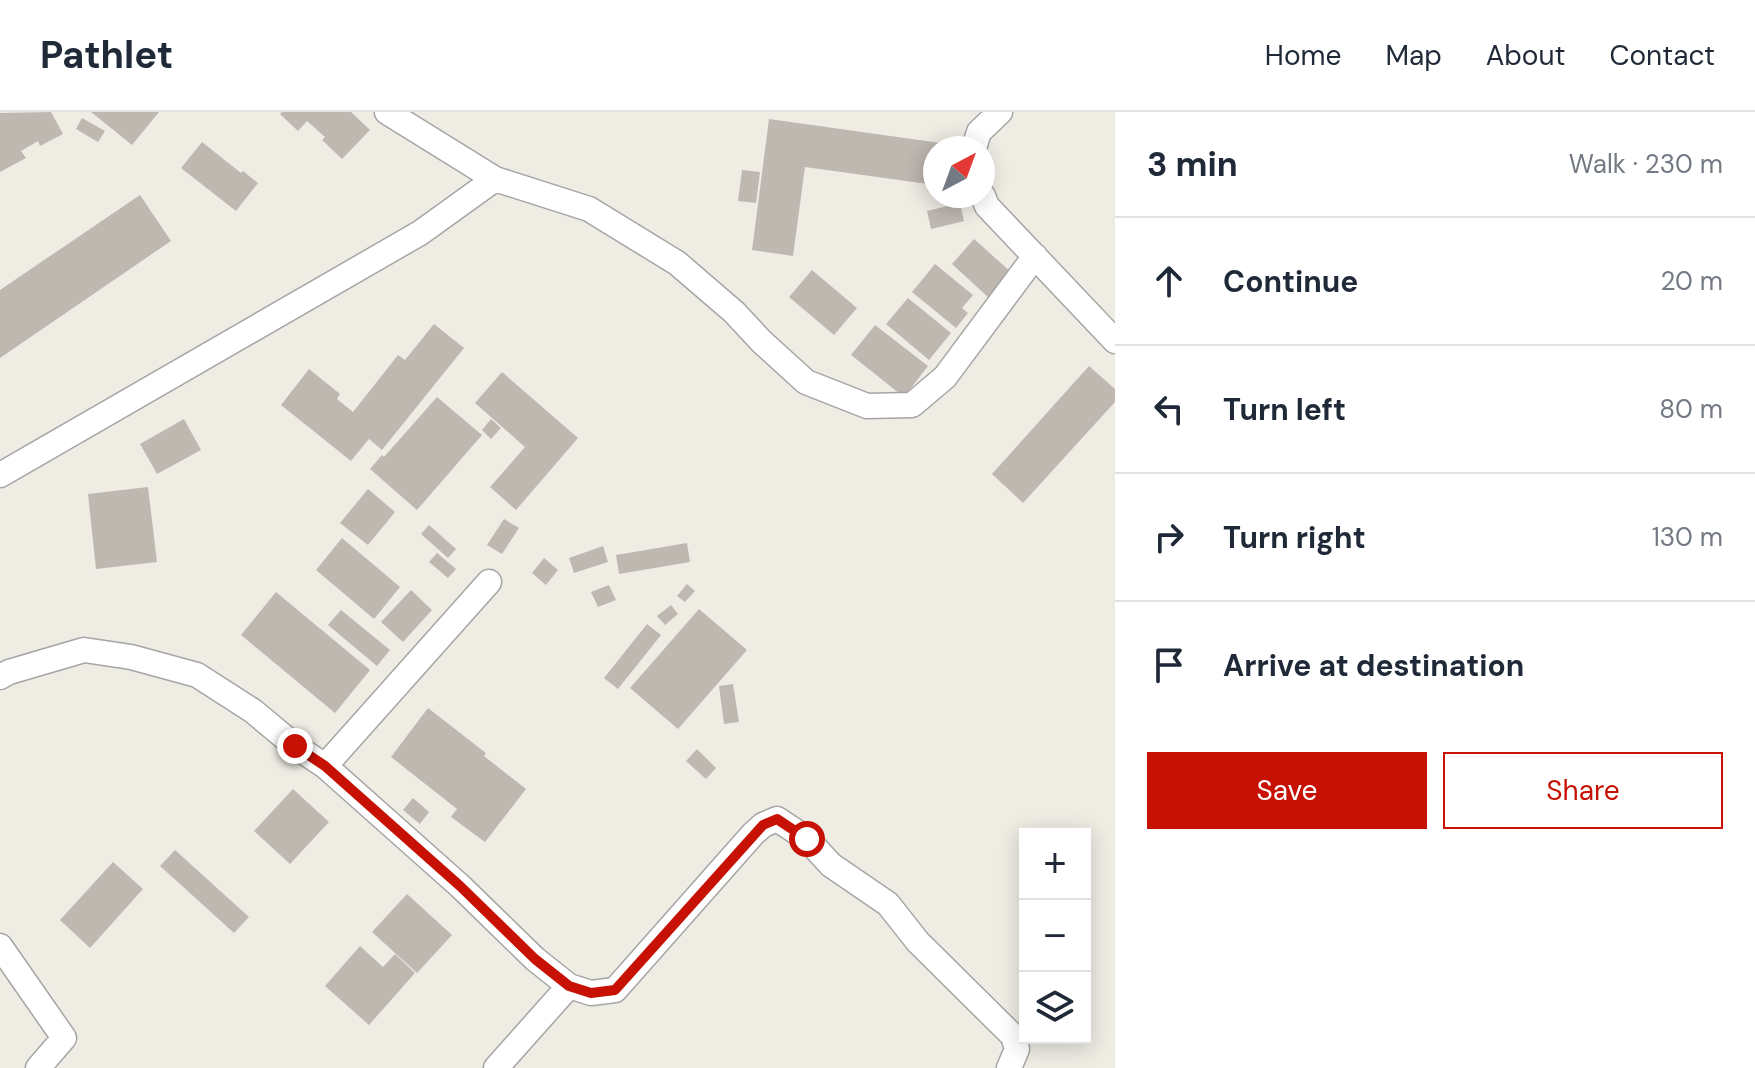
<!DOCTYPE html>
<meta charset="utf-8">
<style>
body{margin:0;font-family:"DM Sans",sans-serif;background:#f2f2f3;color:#1f2937}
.controls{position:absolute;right:24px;bottom:24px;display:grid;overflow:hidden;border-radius:0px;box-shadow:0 4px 20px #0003}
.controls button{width:72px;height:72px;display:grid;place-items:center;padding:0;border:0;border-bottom:2px solid #e0e1e3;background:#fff;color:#1f2937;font:40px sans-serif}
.compass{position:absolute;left:923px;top:24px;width:72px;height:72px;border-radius:50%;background:#fff;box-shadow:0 4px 20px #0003;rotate:41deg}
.stop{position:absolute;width:24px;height:24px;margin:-18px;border:6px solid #c71104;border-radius:50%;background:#fff}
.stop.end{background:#c71104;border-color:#fff;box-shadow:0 2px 8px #0008}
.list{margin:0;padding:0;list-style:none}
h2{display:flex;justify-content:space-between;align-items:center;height:104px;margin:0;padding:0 32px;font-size:34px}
h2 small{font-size:26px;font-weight:400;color:#747a83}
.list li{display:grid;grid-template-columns:52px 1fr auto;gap:24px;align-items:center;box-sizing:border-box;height:128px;padding:0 32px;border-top:2px solid #e0e1e3}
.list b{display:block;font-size:30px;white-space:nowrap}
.list em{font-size:26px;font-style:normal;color:#747a83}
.actions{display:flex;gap:16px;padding:24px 32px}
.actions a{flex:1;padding:18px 0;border:2px solid #c71104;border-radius:0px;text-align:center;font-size:28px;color:#c71104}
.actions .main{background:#c71104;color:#fff}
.icon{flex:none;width:44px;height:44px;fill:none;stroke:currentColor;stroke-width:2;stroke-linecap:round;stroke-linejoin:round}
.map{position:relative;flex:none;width:1115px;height:956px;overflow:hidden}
header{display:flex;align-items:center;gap:48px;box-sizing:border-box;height:112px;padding:0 40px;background:#fff;border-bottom:2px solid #e0e1e3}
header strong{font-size:38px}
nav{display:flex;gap:44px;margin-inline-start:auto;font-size:28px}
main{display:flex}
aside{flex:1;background:#fff}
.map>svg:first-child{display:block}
</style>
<header>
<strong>Pathlet</strong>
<nav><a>Home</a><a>Map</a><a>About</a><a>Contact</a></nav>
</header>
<main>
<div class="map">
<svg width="1115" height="956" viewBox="0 0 1115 956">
<rect width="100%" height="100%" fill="#efece4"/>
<path fill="#bfb8b1" d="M51 0 63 22 40 34 38 29 21 39 26 46 0 60V1Z
M91 0H159L132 33Z
M282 0H351L370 18 342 47 322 28 325 25 307 9 298 19 280 2Z
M82 6 105 19 98 30 76 17Z
M769 7 962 34V36H935V73L805 55 793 144 752 138Z
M202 30 241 61 243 59 258 71 236 99 181 56Z
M742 58 760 60 756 91 738 89Z
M140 83 171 129 0 246V178Z
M960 91 964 109 931 117 927 99Z
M974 127 1012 161 989 186 952 152Z
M935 152 973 183 962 196 968 201 956 216 912 180Z
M812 158 857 196 834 223 789 185Z
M908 186 951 221 929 248 886 212Z
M434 212 464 236 382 338 369 327 351 349 281 293 309 257 340 282 337 287 353 300 398 243 405 248Z
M875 213 928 254 904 285 851 243Z
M1089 254 1115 277V290L1023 391 992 362Z
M502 260 578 326 516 398 490 375 525 335 475 291Z
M437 285 482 323 417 398 370 357 382 343 384 345Z
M184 307 201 338 157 362 140 332Z
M491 307 501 316 491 327 482 318Z
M148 375 157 450 96 457 88 382Z
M368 377 395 400 368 433 340 411Z
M504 407 519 416 502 442 487 433Z
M429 413 456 437 448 446 421 422Z
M342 426 400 475 374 507 316 458Z
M687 431 690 450 619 462 616 443Z
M603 434 608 450 574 461 569 446Z
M437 441 456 457 448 466 429 450Z
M544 446 558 458 546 473 532 461Z
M687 472 695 479 685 490 677 484Z
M609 473 616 488 598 495 591 480Z
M411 478 432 498 403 530 381 510Z
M276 480 370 558 335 601 241 523Z
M671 493 678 502 665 513 657 504Z
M699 497 747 538 678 617 630 576Z
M341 498 390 538 377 554 328 513Z
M647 512 661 523 618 577 604 566Z
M733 572 739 610 724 612 719 574Z
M428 596 486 641 484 644 526 677 485 730 451 705 457 697 391 645Z
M697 637 716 656 706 667 686 649Z
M293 677 329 710 290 752 254 719Z
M413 686 429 700 420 712 403 698Z
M175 738 249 805 234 821 160 754Z
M113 750 143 777 90 836 60 808Z
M407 782 452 823 417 861 372 820Z
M360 834 383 855 395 842 415 861 369 913 325 874Z"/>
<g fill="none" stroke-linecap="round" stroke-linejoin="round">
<g stroke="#a5a5a5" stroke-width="27">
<path id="minor" d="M974 36 979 20 1000 0
M495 67 589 97 677 151 734 200 762 230 806 270 867 294 912 293 945 265 1035 144
M983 84 987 94 1115 229
M0 363 420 121 495 67 387 0
M489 470 325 654 460 774 535 847 569 874 496 956
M0 565 9 560 84 538 131 545 197 563 253 599 295 634 325 654
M0 834 64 926 38 956
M569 874 591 881 615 878 753 722 763 713 777 707 807 727 831 753 888 792 918 830 1013 924 1017 937 1009 956"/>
</g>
<use href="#minor" stroke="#fff" stroke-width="24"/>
</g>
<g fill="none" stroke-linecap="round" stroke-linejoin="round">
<path stroke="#c71104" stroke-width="10" d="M295 634 325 654 460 774 535 847 569 874 591 881 615 878 763 713 777 707 807 727"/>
</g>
</svg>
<div class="controls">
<button>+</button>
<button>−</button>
<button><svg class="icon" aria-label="layers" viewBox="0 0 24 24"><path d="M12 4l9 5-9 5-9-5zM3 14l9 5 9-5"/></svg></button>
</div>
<svg class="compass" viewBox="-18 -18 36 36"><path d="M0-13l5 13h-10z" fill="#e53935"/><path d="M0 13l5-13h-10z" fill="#747a83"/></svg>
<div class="stop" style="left:807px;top:727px"></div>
<div class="stop end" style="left:295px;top:634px"></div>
</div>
<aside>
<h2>3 min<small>Walk · 230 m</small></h2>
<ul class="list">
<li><svg class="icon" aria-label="ahead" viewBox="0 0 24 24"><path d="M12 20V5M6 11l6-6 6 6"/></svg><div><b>Continue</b></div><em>20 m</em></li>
<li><svg class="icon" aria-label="left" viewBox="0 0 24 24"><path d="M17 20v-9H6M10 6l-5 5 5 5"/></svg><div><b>Turn left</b></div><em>80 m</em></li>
<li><svg class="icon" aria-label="right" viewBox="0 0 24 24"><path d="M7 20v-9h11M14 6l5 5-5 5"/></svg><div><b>Turn right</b></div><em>130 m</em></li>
<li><svg class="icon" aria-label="arrive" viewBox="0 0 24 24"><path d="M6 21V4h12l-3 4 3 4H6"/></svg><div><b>Arrive at destination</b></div></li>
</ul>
<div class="actions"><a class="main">Save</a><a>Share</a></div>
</aside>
</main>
